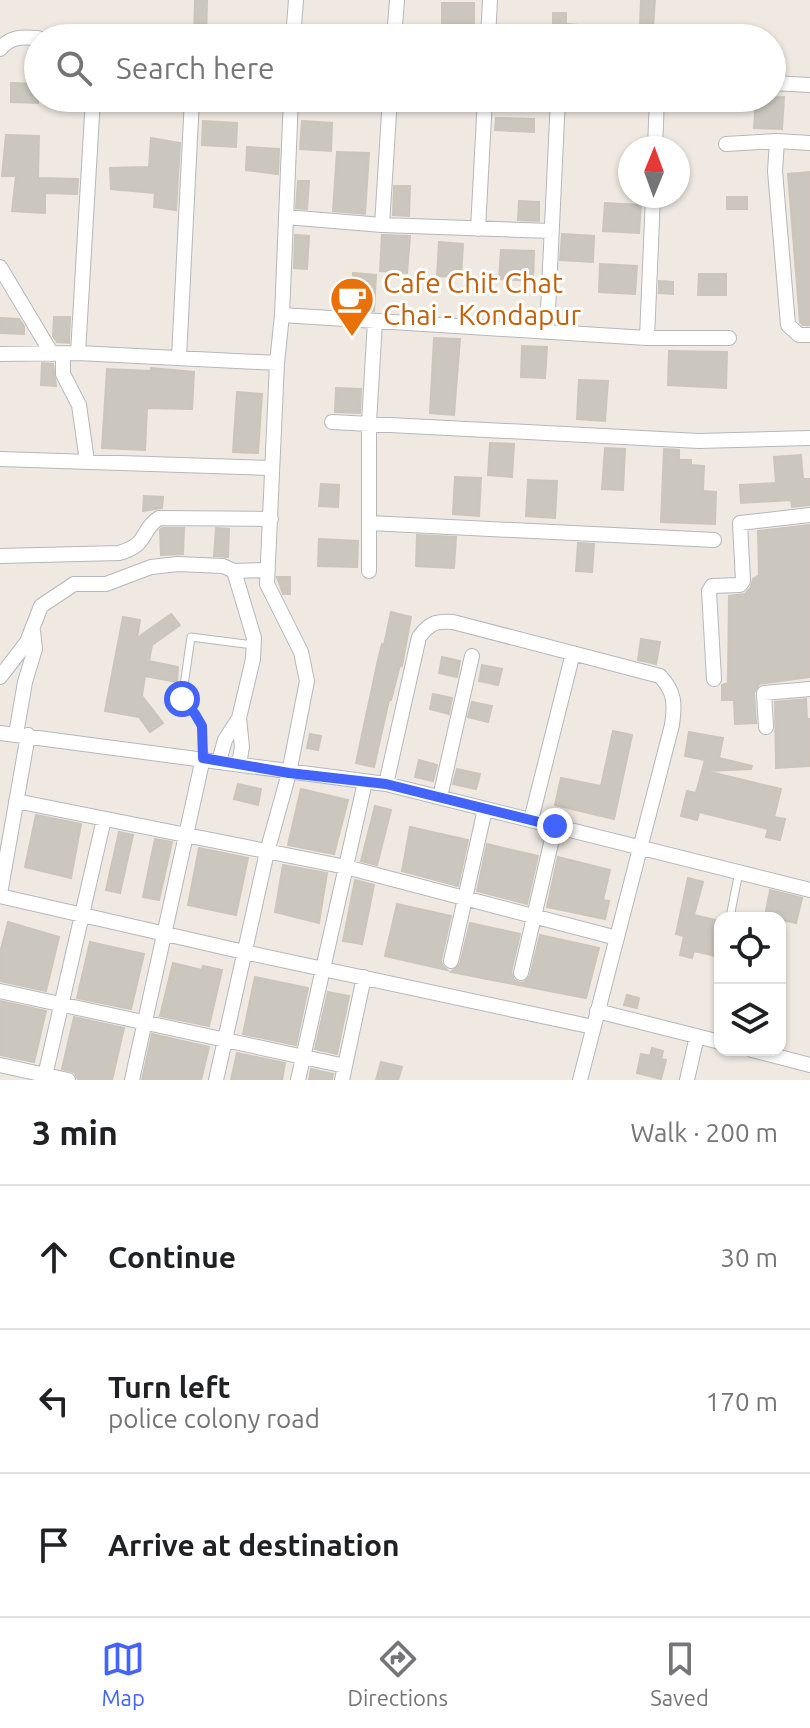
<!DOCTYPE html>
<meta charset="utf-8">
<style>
body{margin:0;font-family:Ubuntu,sans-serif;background:#f2f2f2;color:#202124}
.controls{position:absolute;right:24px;bottom:24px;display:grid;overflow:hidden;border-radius:16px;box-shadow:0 2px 6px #0004}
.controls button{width:72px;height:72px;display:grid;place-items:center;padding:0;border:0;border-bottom:2px solid #e0e0e0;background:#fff;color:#202124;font:40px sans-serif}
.compass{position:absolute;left:618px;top:136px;width:72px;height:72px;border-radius:50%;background:#fff;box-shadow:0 2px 6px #0004;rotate:1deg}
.stop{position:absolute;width:24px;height:24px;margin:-18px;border:6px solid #4264fb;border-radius:50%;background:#fff}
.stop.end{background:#4264fb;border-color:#fff;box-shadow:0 2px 8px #0008}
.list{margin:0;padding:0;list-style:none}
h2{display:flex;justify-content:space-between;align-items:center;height:104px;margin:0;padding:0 32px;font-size:34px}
h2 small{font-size:26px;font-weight:400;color:#757577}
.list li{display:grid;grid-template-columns:52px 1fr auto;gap:24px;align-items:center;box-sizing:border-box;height:144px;padding:0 32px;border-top:2px solid #e0e0e0}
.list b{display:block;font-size:30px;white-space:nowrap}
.list p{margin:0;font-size:26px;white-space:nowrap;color:#757577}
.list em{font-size:26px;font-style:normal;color:#757577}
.icon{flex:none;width:44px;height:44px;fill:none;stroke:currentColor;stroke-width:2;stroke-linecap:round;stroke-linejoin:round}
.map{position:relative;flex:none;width:810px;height:1080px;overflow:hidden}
.search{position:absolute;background:#fff;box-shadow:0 2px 6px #0004;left:24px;right:24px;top:24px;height:88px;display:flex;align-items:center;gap:20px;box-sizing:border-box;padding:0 28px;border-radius:44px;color:#757577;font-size:30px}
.sheet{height:536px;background:#fff}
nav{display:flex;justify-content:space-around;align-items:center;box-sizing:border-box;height:112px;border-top:2px solid #e0e0e0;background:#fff;font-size:22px;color:#757577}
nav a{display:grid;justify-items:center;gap:4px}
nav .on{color:#4264fb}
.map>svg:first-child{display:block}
</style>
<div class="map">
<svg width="810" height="1080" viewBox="0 0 810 1080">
<rect width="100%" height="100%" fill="#efe9e1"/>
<path fill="#cbc7bf" stroke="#cbc5ba" stroke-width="2" d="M641 0H655L653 26 640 25Z
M195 1H207L206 38H194Z
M442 3H474V32H442Z
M553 13H566V24L607 27 606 38H553Z
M11 83 38 84V103L11 102Z
M784 97 782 129 754 128 756 98Z
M106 98H137L136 110H105Z
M496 118 534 119V132L495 130Z
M203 121 237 123 236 147 202 145Z
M302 121 332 123 331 151 300 149Z
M6 135 39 136 38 178 78 179 77 194 45 193V213L12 211 16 176H2Z
M151 138 180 143 176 210 154 207 155 193 111 189 110 168 149 167Z
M247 147 279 149 278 174 246 170Z
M337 152 369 153 365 214 333 211Z
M810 172V325H803L800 322 788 174Z
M298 181H309L307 209 296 208Z
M394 186H410L409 216 393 215Z
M727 197H747V209H727Z
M519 201 539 202V221L518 220Z
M605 203 641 205 639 233 603 231Z
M562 234 594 236 593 262 560 260Z
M295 235 309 236 307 269 294 268Z
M382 235 410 236 407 273 380 271Z
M439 242 463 244 461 277 437 276Z
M501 250 534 251 533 281 499 279Z
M600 264 637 266 635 294 599 292Z
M353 273 376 275 374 311 351 309Z
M699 274H726V295H698Z
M659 281 673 282V294L659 293Z
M54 317H70L69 343 57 342 53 336Z
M0 318 19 319 24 326V334L0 333Z
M434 338 460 339 454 415 430 413Z
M522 346 547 347 545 378 521 377Z
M669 351 727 352 726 388 668 385Z
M42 363 53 364 56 386 41 385Z
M151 368 194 372 192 409 147 408 145 450 102 448 107 369 151 371Z
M579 380 608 381 605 421 577 419Z
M336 388 361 389 360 413 335 412Z
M237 392 262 394 258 453 233 452Z
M490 443 514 444 512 477 488 475Z
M605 448 625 449 623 490 602 489Z
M664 449 679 450V460H691V465L704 466 703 491 716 492 715 524 661 522Z
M801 455 803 479H810V505L792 507 791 500 741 503 740 485 776 483 774 457Z
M455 477 481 478 479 516 453 514Z
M528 480 557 481 555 518 526 516Z
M321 484 339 485 338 507 319 506Z
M144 496 163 497 162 508 143 511Z
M810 525V677L759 684 754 693 756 723 735 724 734 700H722V685L728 683 729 596 745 594 751 587 753 579 759 575 758 531Z
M162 528H184L183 554 161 555 160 530Z
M216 528 229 529 228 557 214 556Z
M417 535 456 537 454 568 416 566Z
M319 539 358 541 357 567 318 566Z
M578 543 594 544 592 572 576 571Z
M277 577H290V594H283Z
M391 612 411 617 402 666 400 665 391 700H389L374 767 356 763 378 660 382 644 384 645Z
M171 614 180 625 152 645 149 661 178 667 177 682 145 676 142 696 163 723 150 732 139 717 105 711 123 617 140 620 137 638Z
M641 639 660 642 656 664 638 660Z
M442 657 460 661 457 677 439 673Z
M482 665 502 669 498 685 479 681Z
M433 694 452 698 449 714 430 709Z
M806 699 807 719H810V766L776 768 775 702Z
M472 702 492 706 488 722 468 717Z
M613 731 632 735 614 819 555 805 561 778 601 786Z
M689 732 723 738 719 758 752 766 751 769 706 771 781 789 774 817 785 819 780 840 766 837 768 829 699 812 697 820 681 816 687 791 696 793 705 760 685 756Z
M310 734 321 736 318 750 307 748Z
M419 760 437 765 433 781 415 777Z
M457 769 480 774 476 789 453 784Z
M238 784 261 789 258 805 234 799Z
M301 789 348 800 334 854 288 845Z
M375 806 391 810 377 865 361 861Z
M36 815 81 824 71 878 25 867Z
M410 827 468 840 458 886 402 871Z
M119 832 133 835 120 893 106 890Z
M155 839 172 842 159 900 143 897Z
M487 844 538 856 527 904 477 891Z
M199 848 248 858 236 915 188 905Z
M558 857 610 870 603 900 609 901 605 919 547 907Z
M283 865 327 873 319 923 275 912Z
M688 878 703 882 694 915 720 921V957L694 951 692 958 680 955 684 936 676 934Z
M355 880 374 885 362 944 343 941Z
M770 890 802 898 796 923 765 916Z
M397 904 451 916 441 960 442 965 447 970 385 956Z
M8 922 59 937 46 991 0 981V953Z
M470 923 520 934 511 972 514 980 520 983 525 982 530 976 540 935 599 948 586 998 451 972 460 964Z
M90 942 144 954 131 1009 77 998Z
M173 963 202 970 203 966 222 970 209 1026 160 1016Z
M255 977 308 988 296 1045 243 1034Z
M328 992 349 996 337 1054 315 1049Z
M627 995 639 998 637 1008 624 1005Z
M0 1001 46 1011 34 1062 0 1055Z
M74 1017 124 1028 112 1080H84L78 1079 74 1072 62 1069Z
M152 1034 209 1047 201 1080H142Z
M652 1048 663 1051 661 1059 666 1060 661 1079 637 1073 641 1054 650 1056Z
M237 1053 285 1063 282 1080H231Z
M381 1062 402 1067 398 1080H376Z
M311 1069 333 1074 332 1080H309Z"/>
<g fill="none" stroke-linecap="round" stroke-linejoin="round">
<g stroke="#b4b7c1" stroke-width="9">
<path id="lane" d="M203 758 202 726 195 714 182 699 191 637 253 645
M731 912 739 872"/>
</g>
<g stroke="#b4b7c1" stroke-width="16">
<path id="street" d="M293 38 296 0
M394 38 397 0
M488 38 490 0
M0 49C11 36 22 37 38 38
M772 83 810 85
M291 98 282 315 647 338H729
M777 141 775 171 788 325 799 335H810
M726 144 777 141 810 143
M655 148 657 98
M286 217 382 225 551 231
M382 225 390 98
M478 229 485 98
M0 267 52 354
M547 332 558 98
M647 338 653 196
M78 353 93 98
M0 354 78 353 277 363
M63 354V374L79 405 87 461
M179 358 192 98
M332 422 699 441 810 438
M0 459 271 468
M369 523 714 540
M0 556 119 553C150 544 139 531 159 518L271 519
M234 571 254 638 253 659 239 718 242 747 239 764
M369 571V423L375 321
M0 677 27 642 41 606 74 584H106L151 567 178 564 223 566 234 571 266 570
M714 679 709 591 712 586 740 585 743 581 740 523 810 515
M766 727 764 693 810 689
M0 733 386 784 810 890
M16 734 25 682 35 649 33 631
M219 761 225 740 239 718
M386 784 419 637C430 623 435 621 453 622L660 676C675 692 675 704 672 725L580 1080
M440 797 472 656
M16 801 346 867 617 938
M531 820 573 653
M0 894 28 735
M0 896 244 952 593 1027
M451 961 485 809
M521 973 555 826
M0 991 345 1066
M597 1011 720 1042
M752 1050 810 1065
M0 1065 68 1080
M44 1080 104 819
M132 1080 203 758
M216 1080 267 852 289 773 307 681 301 652 267 584 277 363 282 315
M298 1080 365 782
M342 1080 364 977
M687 1080 697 1036"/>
</g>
<use href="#lane" stroke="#fff" stroke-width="7"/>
<use href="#street" stroke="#fff" stroke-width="14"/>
</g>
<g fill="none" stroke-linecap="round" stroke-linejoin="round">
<path stroke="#4264fb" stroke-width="10" d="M182 699 195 714 202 726 203 758 289 773 386 784 555 826"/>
</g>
<defs>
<g id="cafe-pin" transform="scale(2.3)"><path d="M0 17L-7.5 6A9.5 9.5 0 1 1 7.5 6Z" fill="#e8710a" stroke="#fff"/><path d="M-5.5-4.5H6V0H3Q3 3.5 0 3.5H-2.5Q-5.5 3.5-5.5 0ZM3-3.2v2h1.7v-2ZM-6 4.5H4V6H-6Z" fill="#fff"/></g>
</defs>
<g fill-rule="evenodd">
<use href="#cafe-pin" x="352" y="299"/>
</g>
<g text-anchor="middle" stroke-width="6" stroke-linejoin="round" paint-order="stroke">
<g font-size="28" fill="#c56008" stroke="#fff" text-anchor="start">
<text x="383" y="293">Cafe Chit Chat<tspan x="383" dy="32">Chai - Kondapur</tspan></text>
</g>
</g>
</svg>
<div class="controls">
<button><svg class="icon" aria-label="locate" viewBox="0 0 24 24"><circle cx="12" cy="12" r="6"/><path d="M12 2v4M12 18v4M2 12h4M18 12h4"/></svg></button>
<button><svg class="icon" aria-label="layers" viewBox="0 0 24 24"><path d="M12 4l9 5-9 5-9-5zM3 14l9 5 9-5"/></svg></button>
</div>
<svg class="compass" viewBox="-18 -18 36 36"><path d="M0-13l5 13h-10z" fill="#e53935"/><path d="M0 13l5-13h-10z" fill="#757577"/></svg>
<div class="stop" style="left:182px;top:699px"></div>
<div class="stop end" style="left:555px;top:826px"></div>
<div class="search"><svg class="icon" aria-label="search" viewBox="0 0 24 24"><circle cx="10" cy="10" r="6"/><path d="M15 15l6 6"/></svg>Search here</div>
</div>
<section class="sheet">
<h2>3 min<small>Walk · 200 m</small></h2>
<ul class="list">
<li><svg class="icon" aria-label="ahead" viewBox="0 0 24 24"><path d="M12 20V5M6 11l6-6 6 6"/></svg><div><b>Continue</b></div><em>30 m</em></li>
<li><svg class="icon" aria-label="left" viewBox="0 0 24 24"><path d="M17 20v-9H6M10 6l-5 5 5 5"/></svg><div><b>Turn left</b><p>police colony road</p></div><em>170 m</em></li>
<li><svg class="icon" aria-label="arrive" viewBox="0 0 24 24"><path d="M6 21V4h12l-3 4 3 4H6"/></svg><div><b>Arrive at destination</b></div></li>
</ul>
</section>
<nav>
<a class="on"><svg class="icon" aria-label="map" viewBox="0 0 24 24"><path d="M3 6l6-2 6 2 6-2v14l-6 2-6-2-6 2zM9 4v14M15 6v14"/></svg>Map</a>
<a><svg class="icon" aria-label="directions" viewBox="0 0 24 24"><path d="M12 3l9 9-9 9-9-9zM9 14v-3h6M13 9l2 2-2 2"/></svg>Directions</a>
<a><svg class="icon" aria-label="saved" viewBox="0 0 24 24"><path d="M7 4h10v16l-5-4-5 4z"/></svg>Saved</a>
</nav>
